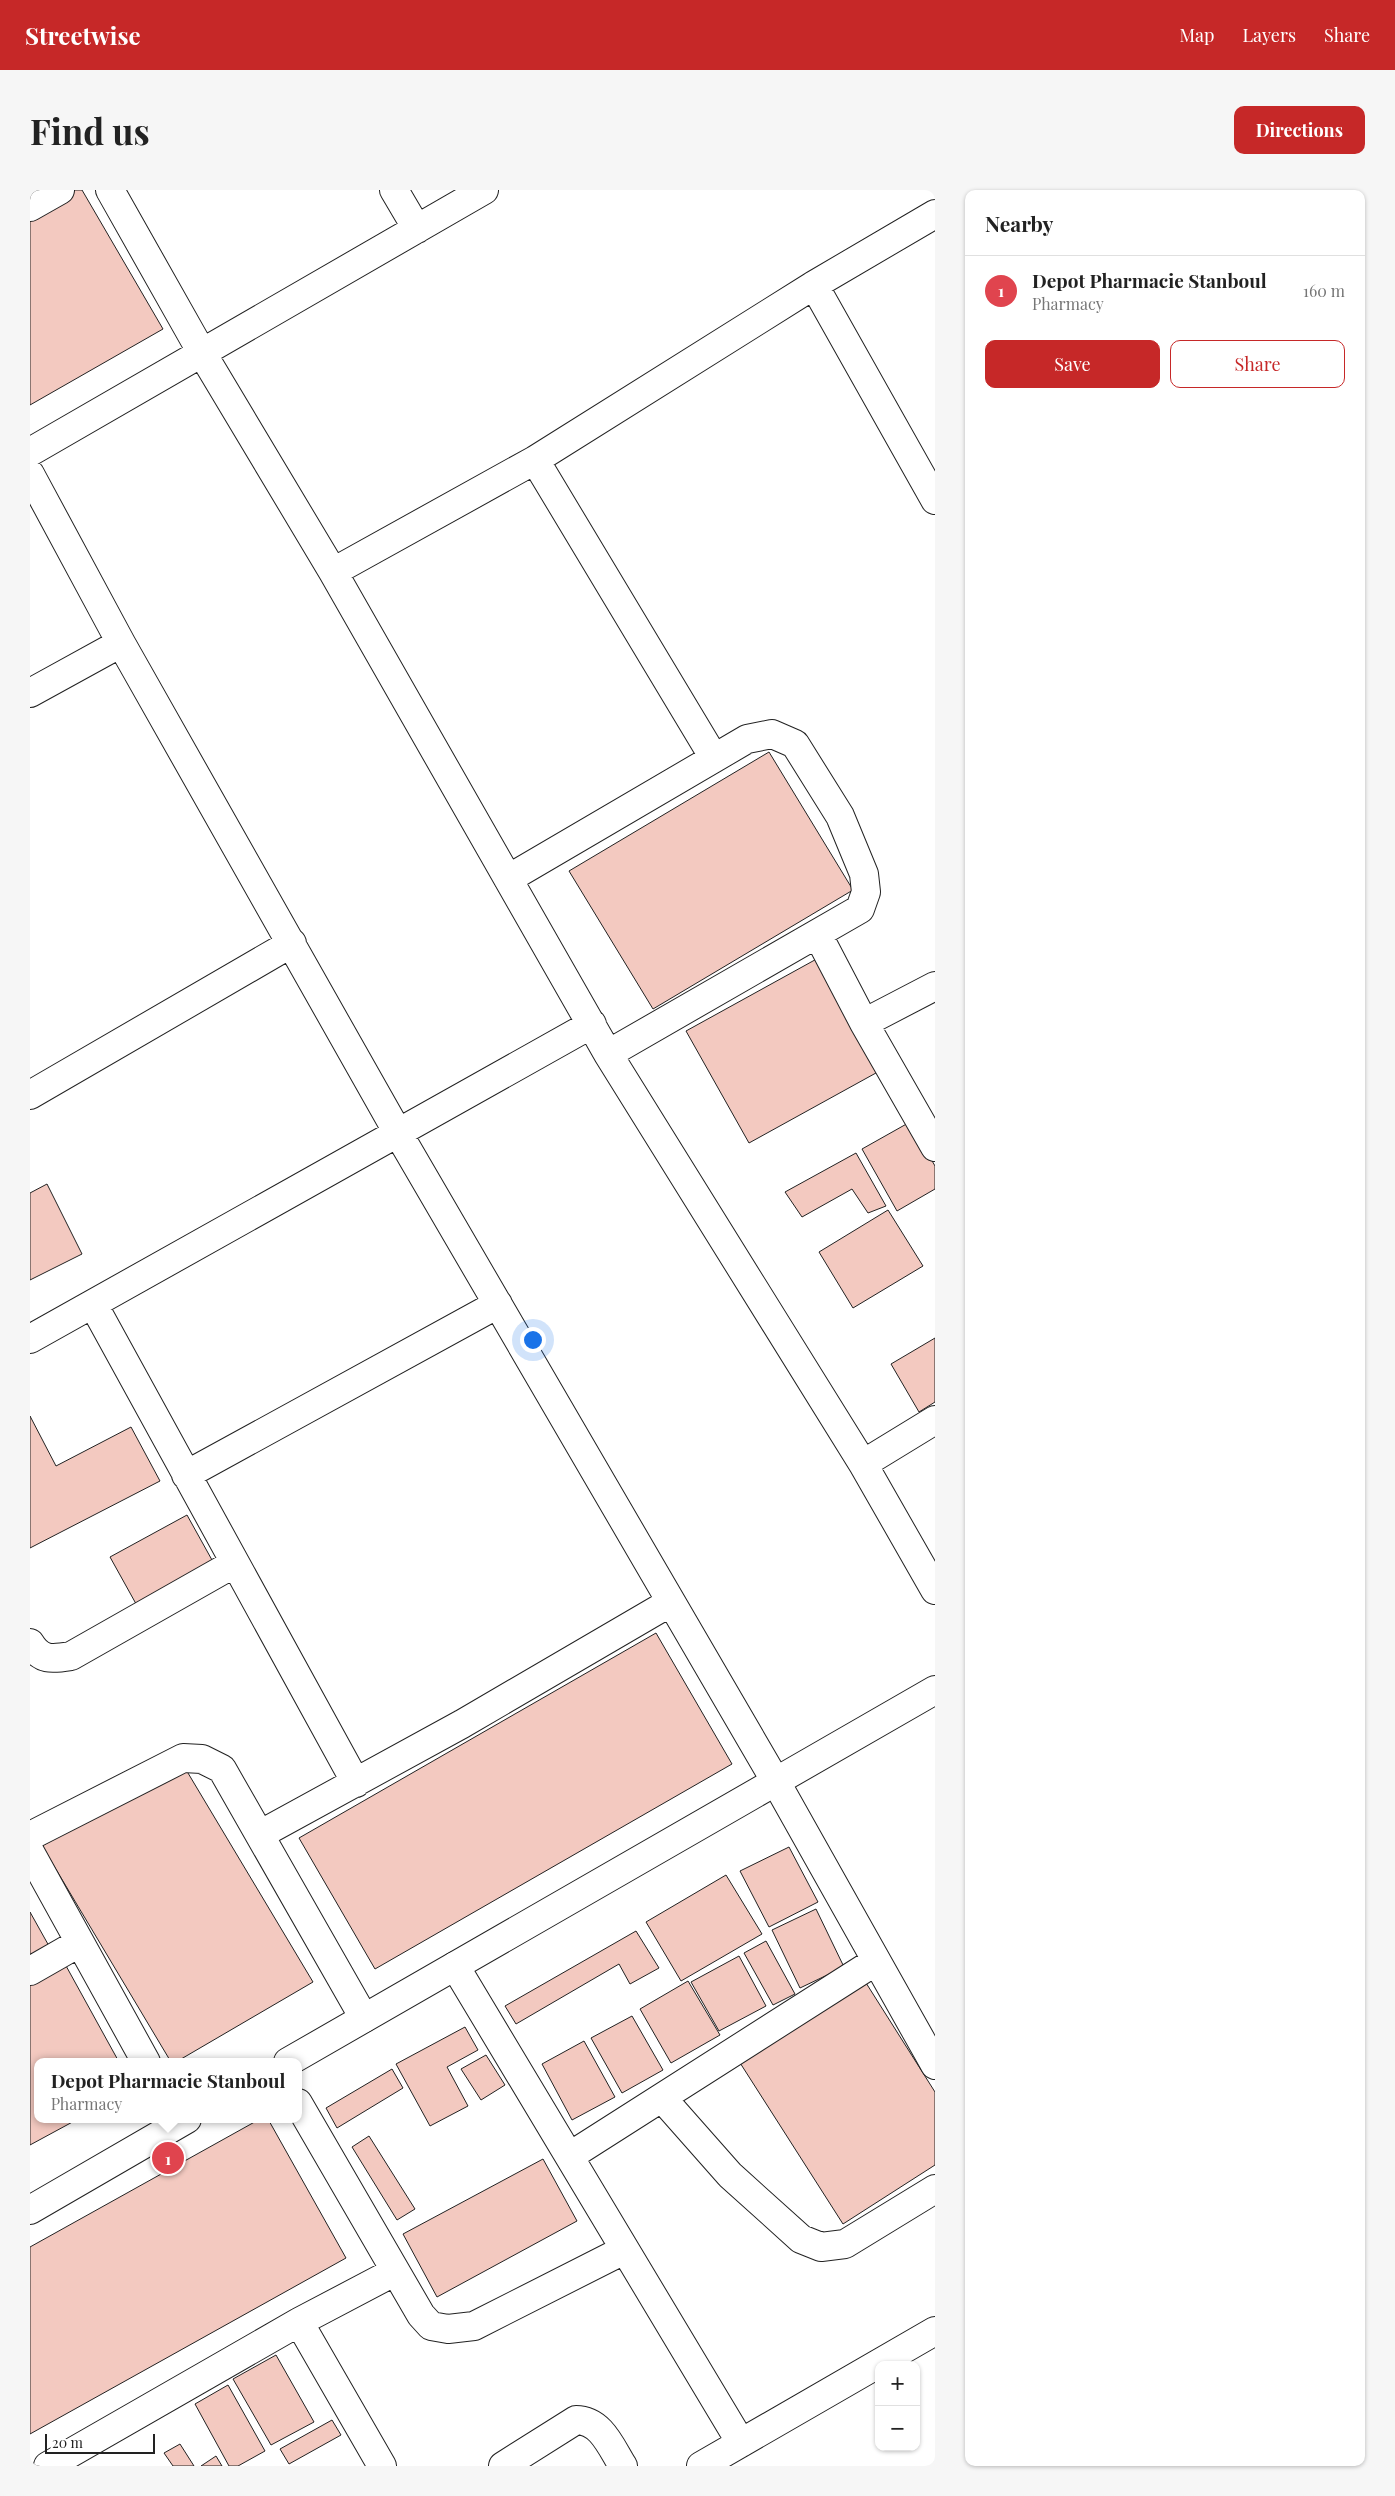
<!DOCTYPE html>
<html lang="en">
<head>
<meta charset="utf-8">
<style>
	body { margin:0; font-family:"Playfair Display",serif; background:#f6f6f6; color:#222 }
	.controls { position:absolute; right:15px; bottom:15px; display:grid; overflow:hidden; border-radius:10px; box-shadow:0 1px 4px #0004 }
	.controls button { width:45px; height:45px; display:grid; place-items:center; padding:0; border:0; border-bottom:1px solid #e0e0e0; background:#fff; color:#222; font:25px sans-serif }
	.scale { position:absolute; left:15px; bottom:12px; width:110px; box-sizing:border-box; padding-left:5px; border:2px solid #222; border-top:0; font-size:14px; line-height:18px; white-space:nowrap; color:#222; -webkit-text-stroke:4px #fff; paint-order:stroke }
	.you { position:absolute; left:502px; top:1149px; width:18px; height:18px; margin:-12px; border:4px solid #fff; border-radius:50%; background:#1a73e8; box-shadow:0 0 0 8px #1a73e833 }
	.badge { display:grid; place-items:center; width:32px; height:32px; border-radius:50%; background:#c62828; color:#fff; font-size:16px; font-weight:700 }
	.pin { position:absolute; translate:-50% -50%; border:2px solid #fff; box-shadow:0 1px 5px #0006 }
	.popup { position:absolute; left:4px; top:1868px; width:268px; height:65px; box-sizing:border-box; display:grid; place-content:center; border-radius:10px; background:#fff; filter:drop-shadow(0 1px 4px #0005); font-size:16px; white-space:nowrap; color:#767676 }
	.popup b { font-size:19px; color:#222 }
	.popup::after { content:''; position:absolute; left:50%; top:100%; margin-left:-10px; border:10px solid transparent; border-top-color:#fff }
	.list { margin:0; padding:0; list-style:none }
	h2 { display:flex; justify-content:space-between; align-items:center; height:65px; margin:0; padding:0 20px; font-size:21px }
	h2 small { font-size:16px; font-weight:400; color:#767676 }
	.list li { display:grid; grid-template-columns:32px 1fr auto; gap:15px; align-items:center; box-sizing:border-box; height:70px; padding:0 20px; border-top:1px solid #e0e0e0 }
	.list b { display:block; font-size:19px; white-space:nowrap }
	.list p { margin:0; font-size:16px; white-space:nowrap; color:#767676 }
	.list em { font-size:16px; font-style:normal; color:#767676 }
	.actions { display:flex; gap:10px; padding:15px 20px }
	.actions a { flex:1; padding:11px 0; border:1px solid #c62828; border-radius:10px; text-align:center; font-size:18px; color:#c62828 }
	.actions .main { background:#c62828; color:#fff }
	.map { position:relative; flex:none; width:905px; height:2276px; overflow:hidden; border-radius:10px }
	header { display:flex; align-items:center; gap:30px; box-sizing:border-box; height:70px; padding:0 25px; background:#c62828; color:#fff }
	header strong { font-size:24px }
	nav { display:flex; gap:28px; margin-inline-start:auto; font-size:18px }
	.intro { display:flex; align-items:center; justify-content:space-between; box-sizing:border-box; height:120px; padding:0 30px }
	h1 { margin:0; font-size:35px }
	.button { padding:12px 22px; border-radius:10px; background:#c62828; color:#fff; font-size:18px; font-weight:700 }
	main { display:flex; gap:30px; padding:0 30px }
	aside { flex:1; background:#fff; border-radius:10px; box-shadow:0 1px 4px #0004 }
	.map>svg:first-child { display:block }
	.building { fill:#f3c9c0; stroke:#222 }
	.lines { fill:none; stroke-linecap:round; stroke-linejoin:round }
	.minor-casing { stroke:#222; stroke-width:30 }
	.tertiary-casing { stroke:#222; stroke-width:30 }
	.minor { stroke:#fff; stroke-width:28 }
	.tertiary { stroke:#fff; stroke-width:28 }
</style>
</head>
<body>
<header>
<strong>Streetwise</strong>
<nav><a>Map</a><a>Layers</a><a>Share</a></nav>
</header>
<div class="intro"><h1>Find us</h1><a class="button">Directions</a></div>
<main>
<div class="map">
<svg width="905" height="2276" viewBox="0 0 905 2276">
	<rect width="100%" height="100%" fill="#fff"/>
	<path class="building" d="M 39,0 L 52,0 L 133,139 L 0,215 L 0,22 Z
		M 739,562 L 823,700 L 623,819 L 539,681 Z
		M 792,766 L 855,878 L 719,953 L 656,841 Z
		M 880,932 L 905,976 L 905,999 L 867,1021 L 832,959 Z
		M 826,963 L 856,1016 L 838,1023 L 822,999 L 772,1027 L 755,1002 Z
		M 17,994 L 52,1064 L 0,1090 L 0,1003 Z
		M 858,1020 L 893,1076 L 823,1118 L 789,1062 Z
		M 905,1148 L 905,1212 L 889,1222 L 861,1174 Z
		M 0,1226 L 26,1276 L 101,1237 L 130,1291 L 0,1358 Z
		M 157,1325 L 187,1379 L 110,1421 L 80,1367 Z
		M 626,1443 L 702,1574 L 345,1779 L 269,1648 Z
		M 152,1573 L 283,1792 L 146,1872 L 141,1872 L 12,1656 Z
		M 759,1657 L 788,1712 L 739,1737 L 710,1681 Z
		M 696,1685 L 732,1744 L 651,1791 L 616,1732 Z
		M 786,1719 L 814,1777 L 770,1798 L 742,1740 Z
		M 0,1722 L 19,1756 L 0,1766 Z
		M 606,1741 L 629,1778 L 600,1794 L 589,1774 L 486,1834 L 475,1816 Z
		M 736,1751 L 765,1804 L 743,1815 L 714,1763 Z
		M 709,1766 L 736,1816 L 689,1841 L 661,1792 Z
		M 35,1774 L 89,1872 L 8,1872 L 8,1929 L 48,1929 L 0,1955 L 0,1793 Z
		M 831,1785 L 905,1902 L 905,1975 L 813,2034 L 705,1865 Z
		M 658,1791 L 690,1845 L 641,1873 L 610,1819 Z
		M 602,1826 L 633,1880 L 592,1903 L 561,1848 Z
		M 435,1837 L 448,1860 L 417,1877 L 438,1916 L 400,1936 L 366,1874 Z
		M 554,1851 L 585,1907 L 542,1930 L 512,1874 Z
		M 456,1865 L 475,1895 L 451,1910 L 431,1879 Z
		M 362,1879 L 373,1898 L 307,1938 L 296,1918 Z
		M 230,1929 L 238,1929 L 316,2068 L 0,2244 L 0,2057 Z
		M 339,1946 L 385,2019 L 367,2030 L 322,1957 Z
		M 513,1969 L 547,2031 L 407,2107 L 373,2044 Z
		M 246,2165 L 284,2232 L 241,2255 L 203,2189 Z
		M 198,2195 L 235,2261 L 208,2276 L 199,2276 L 165,2214 Z
		M 302,2230 L 311,2245 L 259,2274 L 250,2259 Z
		M 150,2254 L 164,2276 L 143,2276 L 134,2263 Z
		M 186,2266 L 192,2276 L 171,2276 Z"/>
	<g class="lines">
		<g class="minor-casing">
			<path id="minor" d="M 80,0 L 172,163 L 303,382 L 578,864 L 833,1274 L 905,1400
				M 364,0 L 387,39
				M 0,17 L 30,0
				M 784,95 L 905,310
				M 0,262 L 454,0
				M 505,270 L 684,568
				M 0,284 L 91,453 L 368,943 L 746,1592 L 905,1875
				M 303,382 L 505,270 L 784,95 L 905,24
				M 0,503 L 91,453
				M 478,689 L 717,549 L 742,544 L 765,554 L 810,626 L 834,684 L 836,702 L 830,719 L 578,864
				M 788,745 L 834,833 L 905,957
				M 834,833 L 905,796
				M 0,905 L 262,753
				M 63,1114 L 326,1593
				M 0,1149 L 562,834
				M 833,1274 L 905,1230
				M 156,1285 L 468,1114
				M 0,1453 C 11,1471 22,1469 41,1466 L 205,1373
				M 231,1644 L 432,1534 L 641,1412
				M 0,1646 L 153,1568 L 172,1569 L 192,1579 L 334,1828
				M 0,1662 L 116,1872
				M 425,1776 L 711,2253
				M 0,1781 L 49,1753
				M 632,1908 L 700,1985 L 771,2049 L 791,2057 L 815,2054 L 905,1999
				M 268,1913 L 391,2125 L 401,2136 L 418,2139 L 444,2136 L 594,2060
				M 540,1966 L 846,1771
				M 269,2132 L 352,2276
				M 18,2276 L 269,2132 L 364,2082
				M 473,2276 L 546,2230 C 571,2230 581,2257 593,2276
				M 671,2276 L 905,2141"/>
		</g>
		<g class="tertiary-casing">
			<path id="tertiary" d="M 258,1872 L 905,1500
				M 0,2020 L 157,1929"/>
		</g>
		<use href="#minor" class="minor"/>
		<use href="#tertiary" class="tertiary"/>
	</g>
</svg>
<div class="controls">
<button>+</button>
<button>−</button>
</div>
<div class="scale">20 m</div>
<div class="you"></div>
<div class="pin badge" style="left:138px;top:1968px;background:#e0444e">1</div>
<div class="popup"><b>Depot Pharmacie Stanboul</b>Pharmacy</div>
</div>
<aside>
<h2>Nearby<small></small></h2>
<ul class="list">
<li><span class="badge" style="background:#e0444e">1</span><div><b>Depot Pharmacie Stanboul</b><p>Pharmacy</p></div><em>160 m</em></li>
</ul>
<div class="actions"><a class="main">Save</a><a>Share</a></div>
</aside>
</main>
</body>
</html>
